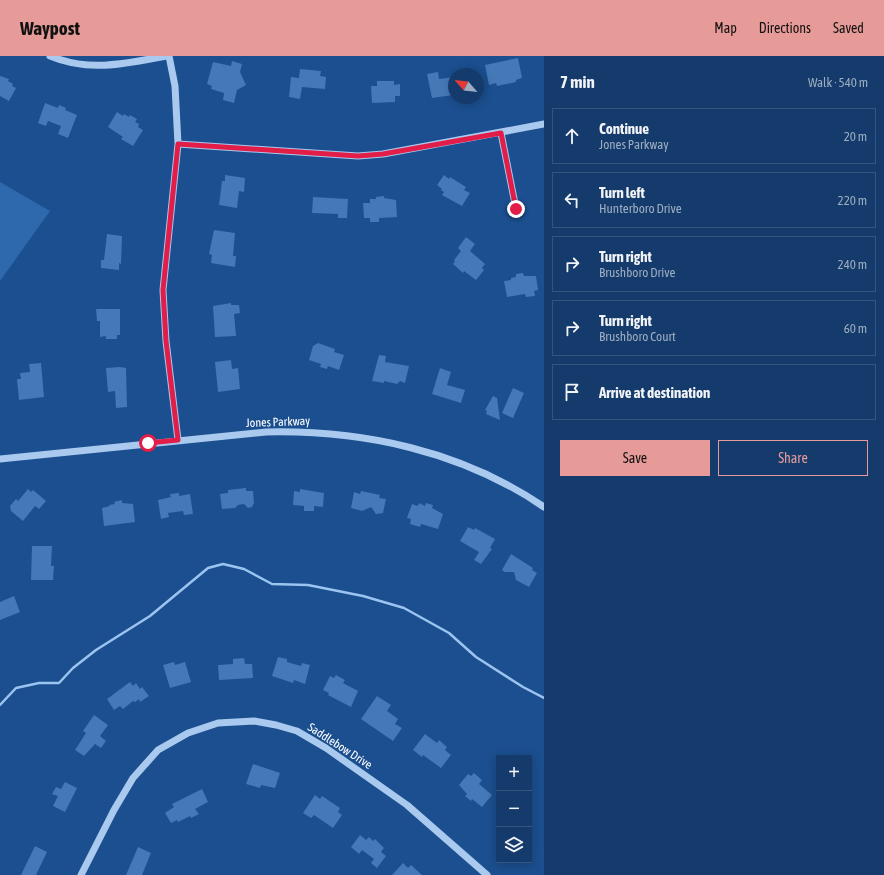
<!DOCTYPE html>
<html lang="en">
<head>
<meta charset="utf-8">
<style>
	body { margin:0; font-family:"Asap Condensed",sans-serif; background:#214673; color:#f1f3f6 }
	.controls { position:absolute; right:12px; bottom:12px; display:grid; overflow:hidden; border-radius:0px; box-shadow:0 2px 10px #0003 }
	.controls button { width:36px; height:36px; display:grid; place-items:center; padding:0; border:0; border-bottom:1px solid #33557e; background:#143b6b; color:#f1f3f6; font:20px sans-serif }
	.compass { position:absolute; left:448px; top:12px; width:36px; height:36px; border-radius:50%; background:#143b6b; box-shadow:0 2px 10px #0003; rotate:298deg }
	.stop { position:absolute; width:12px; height:12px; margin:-9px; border:3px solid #e11d48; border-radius:50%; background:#fff }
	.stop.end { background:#e11d48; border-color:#fff; box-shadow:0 1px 4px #0008 }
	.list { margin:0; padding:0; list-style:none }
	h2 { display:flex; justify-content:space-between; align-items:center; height:52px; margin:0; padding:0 16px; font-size:17px }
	h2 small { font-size:13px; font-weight:400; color:#9dadc1 }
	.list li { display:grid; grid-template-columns:26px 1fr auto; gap:12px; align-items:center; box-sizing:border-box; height:56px; margin:0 8px 8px; padding:0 8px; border:1px solid #33557e; border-radius:0px }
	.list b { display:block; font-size:15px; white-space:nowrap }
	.list p { margin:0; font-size:13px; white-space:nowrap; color:#9dadc1 }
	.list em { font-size:13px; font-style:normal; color:#9dadc1 }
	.actions { display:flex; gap:8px; padding:12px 16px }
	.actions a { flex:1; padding:9px 0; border:1px solid #e69b98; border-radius:0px; text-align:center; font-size:14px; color:#e69b98 }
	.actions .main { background:#e69b98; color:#111 }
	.icon { flex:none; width:22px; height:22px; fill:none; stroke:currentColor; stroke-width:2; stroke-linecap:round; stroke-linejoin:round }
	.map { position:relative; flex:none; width:544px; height:819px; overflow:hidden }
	header { display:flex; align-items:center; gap:24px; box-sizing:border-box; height:56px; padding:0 20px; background:#e69b98; color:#111 }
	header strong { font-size:19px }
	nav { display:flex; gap:22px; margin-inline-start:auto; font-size:14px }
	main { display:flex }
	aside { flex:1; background:#143b6b }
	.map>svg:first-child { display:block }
	.green { fill:#2e69ad }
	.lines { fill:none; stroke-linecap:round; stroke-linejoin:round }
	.stream { stroke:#9cc4f0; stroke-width:2.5 }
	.building { fill:#4478b7 }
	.minor { stroke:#a9c9ee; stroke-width:7 }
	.route { stroke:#e11d48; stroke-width:5 }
	.labels { text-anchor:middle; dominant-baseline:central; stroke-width:3; stroke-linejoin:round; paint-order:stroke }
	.street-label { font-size:12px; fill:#fff; stroke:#1b4f8f }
</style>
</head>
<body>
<header>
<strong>Waypost</strong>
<nav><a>Map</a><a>Directions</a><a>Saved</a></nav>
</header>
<main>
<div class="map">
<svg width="544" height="819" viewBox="0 0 544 819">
	<rect width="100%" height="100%" fill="#1b4f8f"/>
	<path class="green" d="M 0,126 L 50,155 L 0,225 Z"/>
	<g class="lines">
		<path class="stream" d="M 0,649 L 16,632 L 39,627 L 59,627 L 73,612 L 96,594 L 150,560 L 208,512 L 223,508 L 244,513 L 272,528 L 308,529 L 363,540 L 404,552 L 449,577 L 476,601 L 523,631 L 544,642"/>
	</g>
	<path class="building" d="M 518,2 L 522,22 L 516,24 L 516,26 L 497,30 L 496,27 L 489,29 L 485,9 Z
		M 232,5 L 242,8 L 240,16 L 246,29 L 237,34 L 234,47 L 223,44 L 224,37 L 211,33 L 212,30 L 207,28 L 213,6 L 231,10 Z
		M 300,13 L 321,15 L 320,20 L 326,21 L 325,33 L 302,31 L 300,43 L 289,41 L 291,21 L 299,22 Z
		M 438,16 L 439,23 L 454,21 L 453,39 L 432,42 L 427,18 Z
		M 0,20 L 9,23 L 8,25 L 13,28 L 12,30 L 16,32 L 9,45 L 0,40 Z
		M 377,25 L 394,25 L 394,29 L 400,28 L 400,40 L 395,40 L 395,46 L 372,47 L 371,30 L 377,30 Z
		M 45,47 L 58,52 L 59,49 L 66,52 L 65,54 L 77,59 L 68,82 L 58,78 L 61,70 L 48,65 L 46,70 L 38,67 Z
		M 117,56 L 123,60 L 124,58 L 129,61 L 130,59 L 137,63 L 135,66 L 139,68 L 138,71 L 143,74 L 133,90 L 121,83 L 123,81 L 108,71 Z
		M 225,119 L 245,122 L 244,136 L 239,135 L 237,152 L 219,149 L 222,125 L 225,125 Z
		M 444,119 L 449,123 L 450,121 L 466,131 L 464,134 L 470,137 L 462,150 L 442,139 L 444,136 L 441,134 L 442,133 L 437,129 Z
		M 384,140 L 384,142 L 396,144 L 397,161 L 379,162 L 379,166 L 370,166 L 370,162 L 364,162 L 363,147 L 370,147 L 370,143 L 376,143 L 376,141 Z
		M 313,141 L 348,143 L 347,162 L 338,162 L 338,158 L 312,157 Z
		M 214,174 L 235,177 L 233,200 L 236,200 L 235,211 L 211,207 L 212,199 L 209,198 Z
		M 107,178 L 122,180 L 121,208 L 119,207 L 119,214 L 101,212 L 101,204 L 104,204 Z
		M 466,181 L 475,188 L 470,195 L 485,208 L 482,212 L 484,214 L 476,224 L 464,215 L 463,217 L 453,208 L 455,205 L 454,204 L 461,195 L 458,192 Z
		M 523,217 L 524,220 L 536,220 L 538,234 L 534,235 L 535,240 L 526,241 L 525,238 L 507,241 L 504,225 L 511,224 L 511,222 L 516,221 L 516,218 Z
		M 231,247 L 231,249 L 239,249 L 240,257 L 234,258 L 236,280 L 215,281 L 213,250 Z
		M 96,253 L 120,253 L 120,279 L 117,279 L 117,283 L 106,283 L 106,280 L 100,281 L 100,265 L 97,265 Z
		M 318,287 L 335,293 L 334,296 L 344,299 L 339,314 L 328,310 L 327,313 L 320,311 L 321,308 L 309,304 L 313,290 Z
		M 379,299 L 386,300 L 385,306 L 409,310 L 405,327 L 400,325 L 397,328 L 384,325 L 384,327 L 372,325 Z
		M 231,304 L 232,313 L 238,312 L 240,333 L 218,336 L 215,306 Z
		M 41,307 L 44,341 L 19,344 L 17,323 L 21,323 L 20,317 L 30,316 L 29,308 Z
		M 120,311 L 126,312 L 127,351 L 116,352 L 115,335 L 108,336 L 106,312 Z
		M 440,312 L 451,316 L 447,329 L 465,334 L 461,347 L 432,338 Z
		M 513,332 L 524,337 L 513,362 L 502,357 Z
		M 493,340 L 497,342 L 500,364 L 486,358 L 487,355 L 485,354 Z
		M 246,432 L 246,435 L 253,435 L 254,447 L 252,451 L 248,452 L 244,448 L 238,449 L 235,452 L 222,453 L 220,438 L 228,437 L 228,434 Z
		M 28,433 L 31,436 L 33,434 L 46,445 L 39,453 L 35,450 L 23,465 L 11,455 L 10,450 L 16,443 L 18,445 Z
		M 300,433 L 324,437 L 323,451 L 314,450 L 314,455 L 304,455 L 304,450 L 293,449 L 294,435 L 300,436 Z
		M 361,435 L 380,439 L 379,442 L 386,443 L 383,457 L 376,458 L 371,451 L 362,455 L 351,452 L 354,436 L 360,438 Z
		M 179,437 L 179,440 L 190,438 L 193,458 L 184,459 L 183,455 L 168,457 L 169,461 L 161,463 L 158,444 L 171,441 L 170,438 Z
		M 122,444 L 122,447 L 133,448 L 135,466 L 104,470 L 102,452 L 110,450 L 109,449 L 115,448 L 114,446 Z
		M 419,447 L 425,450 L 426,447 L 433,449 L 432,452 L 443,458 L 438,473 L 421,468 L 420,471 L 410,468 L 411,463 L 407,462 L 412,448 L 418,450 Z
		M 468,471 L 474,474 L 475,472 L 495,483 L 490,492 L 492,493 L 481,508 L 474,504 L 479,496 L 460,485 Z
		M 32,490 L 52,490 L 51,510 L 54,510 L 53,524 L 31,524 Z
		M 511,498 L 533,512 L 532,514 L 537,517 L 529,531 L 516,524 L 514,516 L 505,516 L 502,514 Z
		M 14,540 L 20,556 L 0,564 L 0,546 Z
		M 278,601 L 287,603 L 287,606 L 301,610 L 302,607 L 310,609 L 305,628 L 294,624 L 293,627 L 272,620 Z
		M 244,602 L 245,608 L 252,608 L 253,622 L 219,624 L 218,609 L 233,608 L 233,603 Z
		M 174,606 L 175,609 L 185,606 L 191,626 L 170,632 L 163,609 Z
		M 336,619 L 345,624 L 343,627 L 358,635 L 351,651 L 328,639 L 329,637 L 323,634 L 330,620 L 334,622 Z
		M 130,626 L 133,630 L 136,627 L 140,633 L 142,631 L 149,640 L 140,646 L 139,643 L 135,646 L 133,645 L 123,653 L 120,650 L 114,654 L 107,643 Z
		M 377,640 L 391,649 L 387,655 L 398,663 L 395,668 L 402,672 L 393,685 L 361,663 Z
		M 94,659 L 108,669 L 100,680 L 106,685 L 101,692 L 95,688 L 84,700 L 75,694 L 86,677 L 83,675 Z
		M 425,678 L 437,687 L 439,684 L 447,691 L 445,694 L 451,699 L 441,712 L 423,699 L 422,701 L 413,694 Z
		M 253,708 L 280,717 L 275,732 L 261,729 L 260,732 L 246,728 Z
		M 474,717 L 482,724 L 479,728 L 492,739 L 482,751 L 472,743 L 471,745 L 465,740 L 467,738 L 459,729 L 468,718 L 471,720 Z
		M 65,726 L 77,732 L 65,756 L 53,750 L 58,740 L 52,738 L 56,731 L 61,733 Z
		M 202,733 L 208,746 L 195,753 L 199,758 L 191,762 L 190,760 L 178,766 L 177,764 L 171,767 L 165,757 L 174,751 L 172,748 Z
		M 315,739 L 320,743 L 322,740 L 340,752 L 338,756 L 342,759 L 333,772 L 314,759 L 311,762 L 303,757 Z
		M 360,779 L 366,784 L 369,781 L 373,785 L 375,783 L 384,792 L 381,796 L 386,800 L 377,812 L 371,807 L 374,803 L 362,794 L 359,798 L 351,791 Z
		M 35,790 L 47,796 L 36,819 L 21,819 Z
		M 138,791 L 151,797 L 142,819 L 126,819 Z
		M 403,807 L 408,812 L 411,809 L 422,819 L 392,819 Z"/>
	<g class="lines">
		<path class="minor" d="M 50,0 C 91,17 125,7 167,0
			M 169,0 L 175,30 L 178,88 L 163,234 L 166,285 L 178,384
			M 501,77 L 517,158
			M 178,88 L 358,100 L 383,98 L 544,68
			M 0,403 L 266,376 C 364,374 462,395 544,451
			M 81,819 L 114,754 L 133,722 L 158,694 L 188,677 L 218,667 L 254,665 L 276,669 L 297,675 L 326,692 L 407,749 L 487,819"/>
	</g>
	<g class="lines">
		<path class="route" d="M 148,387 L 178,384 L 166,285 L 163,234 L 178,88 L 358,100 L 383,98 L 501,77 L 516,153"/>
	</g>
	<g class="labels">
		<g class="street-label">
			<text transform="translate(278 366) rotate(-2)">Jones Parkway</text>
			<text transform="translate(340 690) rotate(33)">Saddlebow Drive</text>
		</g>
	</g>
</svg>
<div class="controls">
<button>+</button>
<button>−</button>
<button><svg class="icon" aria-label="layers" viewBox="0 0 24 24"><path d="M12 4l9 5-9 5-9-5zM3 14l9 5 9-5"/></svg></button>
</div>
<svg class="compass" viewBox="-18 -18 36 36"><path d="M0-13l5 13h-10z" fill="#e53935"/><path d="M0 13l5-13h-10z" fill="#9dadc1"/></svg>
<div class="stop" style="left:148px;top:387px"></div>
<div class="stop end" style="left:516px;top:153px"></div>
</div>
<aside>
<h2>7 min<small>Walk · 540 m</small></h2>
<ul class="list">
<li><svg class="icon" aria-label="ahead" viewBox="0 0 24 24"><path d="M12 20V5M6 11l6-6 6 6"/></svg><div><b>Continue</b><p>Jones Parkway</p></div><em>20 m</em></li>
<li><svg class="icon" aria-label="left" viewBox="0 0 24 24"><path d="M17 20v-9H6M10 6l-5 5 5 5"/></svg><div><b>Turn left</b><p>Hunterboro Drive</p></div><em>220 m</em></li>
<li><svg class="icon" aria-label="right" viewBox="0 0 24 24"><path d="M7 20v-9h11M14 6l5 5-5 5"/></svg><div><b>Turn right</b><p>Brushboro Drive</p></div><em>240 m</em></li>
<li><svg class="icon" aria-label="right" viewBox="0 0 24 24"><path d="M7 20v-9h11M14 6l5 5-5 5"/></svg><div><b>Turn right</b><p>Brushboro Court</p></div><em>60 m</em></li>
<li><svg class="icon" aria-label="arrive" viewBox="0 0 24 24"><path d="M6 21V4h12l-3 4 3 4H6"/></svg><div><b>Arrive at destination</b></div></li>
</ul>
<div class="actions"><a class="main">Save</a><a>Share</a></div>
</aside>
</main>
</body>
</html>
